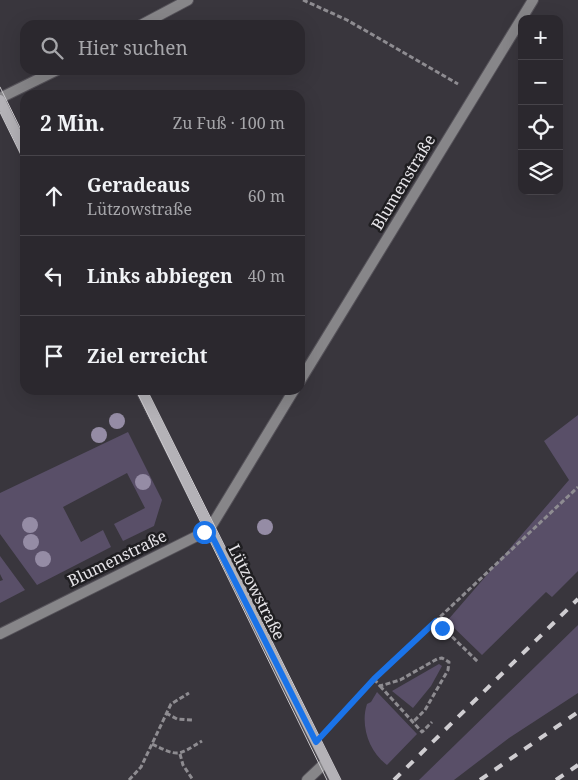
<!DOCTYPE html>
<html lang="de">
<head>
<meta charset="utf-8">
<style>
	body { margin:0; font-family:"Noto Serif",serif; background:#333036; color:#f1f3f6 }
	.controls { position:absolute; right:15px; top:15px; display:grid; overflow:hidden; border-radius:10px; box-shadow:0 5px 20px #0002 }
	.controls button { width:45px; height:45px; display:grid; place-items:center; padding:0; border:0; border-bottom:1px solid #47444a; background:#2b282e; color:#f1f3f6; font:25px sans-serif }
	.stop { position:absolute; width:15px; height:15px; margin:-11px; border:4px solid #1a73e8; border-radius:50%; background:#fff }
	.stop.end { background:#1a73e8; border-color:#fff; box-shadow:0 1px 5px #0008 }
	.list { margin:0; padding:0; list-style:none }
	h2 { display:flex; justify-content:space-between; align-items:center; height:65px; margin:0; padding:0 20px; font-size:21px }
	h2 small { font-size:16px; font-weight:400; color:#a6a6aa }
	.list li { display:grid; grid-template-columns:32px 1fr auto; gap:15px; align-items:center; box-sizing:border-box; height:80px; padding:0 20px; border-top:1px solid #47444a }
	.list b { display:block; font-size:19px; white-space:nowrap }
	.list p { margin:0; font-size:16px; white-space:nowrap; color:#a6a6aa }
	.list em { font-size:16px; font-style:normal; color:#a6a6aa }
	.icon { flex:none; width:28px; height:28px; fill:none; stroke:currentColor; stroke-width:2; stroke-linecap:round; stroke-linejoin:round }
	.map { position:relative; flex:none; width:578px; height:780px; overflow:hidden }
	.search { position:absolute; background:#2b282e; box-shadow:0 5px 20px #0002; left:20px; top:20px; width:285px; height:55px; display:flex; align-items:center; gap:12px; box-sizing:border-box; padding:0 18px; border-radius:15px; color:#a6a6aa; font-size:19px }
	.panel { position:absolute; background:#2b282e; box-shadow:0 5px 20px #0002; left:20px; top:90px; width:285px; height:305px; border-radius:15px }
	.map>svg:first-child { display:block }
	.green { fill:#594f68 }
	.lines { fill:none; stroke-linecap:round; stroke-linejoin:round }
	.lane-casing { stroke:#555259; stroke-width:12 }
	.street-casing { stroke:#555259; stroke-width:12 }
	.secondary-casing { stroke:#555259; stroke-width:12 }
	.path { stroke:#8e8c91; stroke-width:3; stroke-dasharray:5 2.5; stroke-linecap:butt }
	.lane { stroke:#878689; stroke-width:10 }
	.street { stroke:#878689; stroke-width:10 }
	.secondary { stroke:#b4b2b7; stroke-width:10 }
	.tram { stroke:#cfcdd1; stroke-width:1 }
	.rail { stroke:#cfcdd1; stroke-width:4; stroke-dasharray:9 9; stroke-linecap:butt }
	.tree { fill:#958ca5 }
	.route { stroke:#1a73e8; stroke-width:6 }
	.labels { text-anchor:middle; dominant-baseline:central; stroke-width:5; stroke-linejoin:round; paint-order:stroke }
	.street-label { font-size:16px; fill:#e7e5e9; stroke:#1f1e21 }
</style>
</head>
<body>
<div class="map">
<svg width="578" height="780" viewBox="0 0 578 780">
	<rect width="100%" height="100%" fill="#39363d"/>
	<path class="green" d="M 578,415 L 578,571 L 552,597 L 546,592 L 482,655 L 447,621 L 569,480 L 544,441 Z
		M 128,432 L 162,500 L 154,526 L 123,541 L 114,524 L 145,508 L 127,473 L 63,507 L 81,542 L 103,530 L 111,547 L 37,585 L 0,534 L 0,493 Z
		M 0,556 L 25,590 L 0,603 L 0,581 L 3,580 L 0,574 Z
		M 578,625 L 578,693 L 509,738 L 454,780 L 419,780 Z
		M 439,664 L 442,666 L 431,686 L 413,708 L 392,691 Z
		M 377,692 L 417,734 L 387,765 C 369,752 360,725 367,704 L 371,702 Z"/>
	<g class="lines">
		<g class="lane-casing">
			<path id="lane" d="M 141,25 L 188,0
				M 0,98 L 57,70"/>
		</g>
		<g class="street-casing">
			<path id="street" d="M 300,381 L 533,0
				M 0,634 L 209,530 L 294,390
				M 307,780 L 326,762"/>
		</g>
		<g class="secondary-casing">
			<path id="secondary" d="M 0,100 L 25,151
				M 141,390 L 335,780"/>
		</g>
		<path class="path" d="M 303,0 L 347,20 L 458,84
			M 436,621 L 478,662
			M 374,679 L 380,686 L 400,680 L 437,659 L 442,658 L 449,662 L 448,670 L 425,710 L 413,722
			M 380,686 L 422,732 L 432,722
			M 166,713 L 177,719 L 192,720
			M 329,728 L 374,679 L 578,487
			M 152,744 C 179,757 177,756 202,741
			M 180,754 L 183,765 L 193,780
			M 129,780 L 141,767 L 171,704 L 189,693"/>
		<use href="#lane" class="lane"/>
		<use href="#street" class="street"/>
		<use href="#secondary" class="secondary"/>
		<path class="tram" d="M 0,87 L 25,138
			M 0,112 L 25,163
			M 136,390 L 327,780
			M 147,390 L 341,780"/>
		<path class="rail" d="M 394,780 L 578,599
			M 480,780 L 578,712
			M 556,780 L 578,765"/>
	</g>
	<g class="tree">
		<circle cx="117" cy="421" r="8"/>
		<circle cx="99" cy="435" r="8"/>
		<circle cx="143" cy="482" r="8"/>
		<circle cx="30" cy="525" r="8"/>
		<circle cx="265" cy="527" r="8"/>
		<circle cx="31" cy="542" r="8"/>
		<circle cx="43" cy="559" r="8"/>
	</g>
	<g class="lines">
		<path class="route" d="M 204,532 L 209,530 L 316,742 L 374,679 L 436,621 L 442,628"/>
	</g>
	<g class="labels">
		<g class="street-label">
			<text transform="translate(403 182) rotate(-59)">Blumenstraße</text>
			<text transform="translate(117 558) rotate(-26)">Blumenstraße</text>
			<text transform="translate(257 592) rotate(63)">Lützowstraße</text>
		</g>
	</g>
</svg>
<div class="controls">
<button>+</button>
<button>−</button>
<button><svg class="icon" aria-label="locate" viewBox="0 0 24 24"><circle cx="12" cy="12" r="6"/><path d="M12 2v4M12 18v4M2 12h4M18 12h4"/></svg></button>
<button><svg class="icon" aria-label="layers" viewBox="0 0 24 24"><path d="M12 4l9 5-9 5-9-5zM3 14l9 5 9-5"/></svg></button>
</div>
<div class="stop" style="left:204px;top:532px"></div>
<div class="stop end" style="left:442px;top:628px"></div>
<div class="search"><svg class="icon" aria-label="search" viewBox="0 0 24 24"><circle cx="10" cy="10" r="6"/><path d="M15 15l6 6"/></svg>Hier suchen</div>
<section class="panel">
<h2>2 Min.<small>Zu Fuß · 100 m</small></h2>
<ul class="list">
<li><svg class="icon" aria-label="ahead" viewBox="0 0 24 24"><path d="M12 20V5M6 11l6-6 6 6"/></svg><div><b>Geradeaus</b><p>Lützowstraße</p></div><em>60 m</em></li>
<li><svg class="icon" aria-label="left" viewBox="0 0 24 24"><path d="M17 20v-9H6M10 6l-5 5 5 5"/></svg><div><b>Links abbiegen</b></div><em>40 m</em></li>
<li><svg class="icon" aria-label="arrive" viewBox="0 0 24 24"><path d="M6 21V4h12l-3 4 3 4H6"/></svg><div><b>Ziel erreicht</b></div></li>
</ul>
</section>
</div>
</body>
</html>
